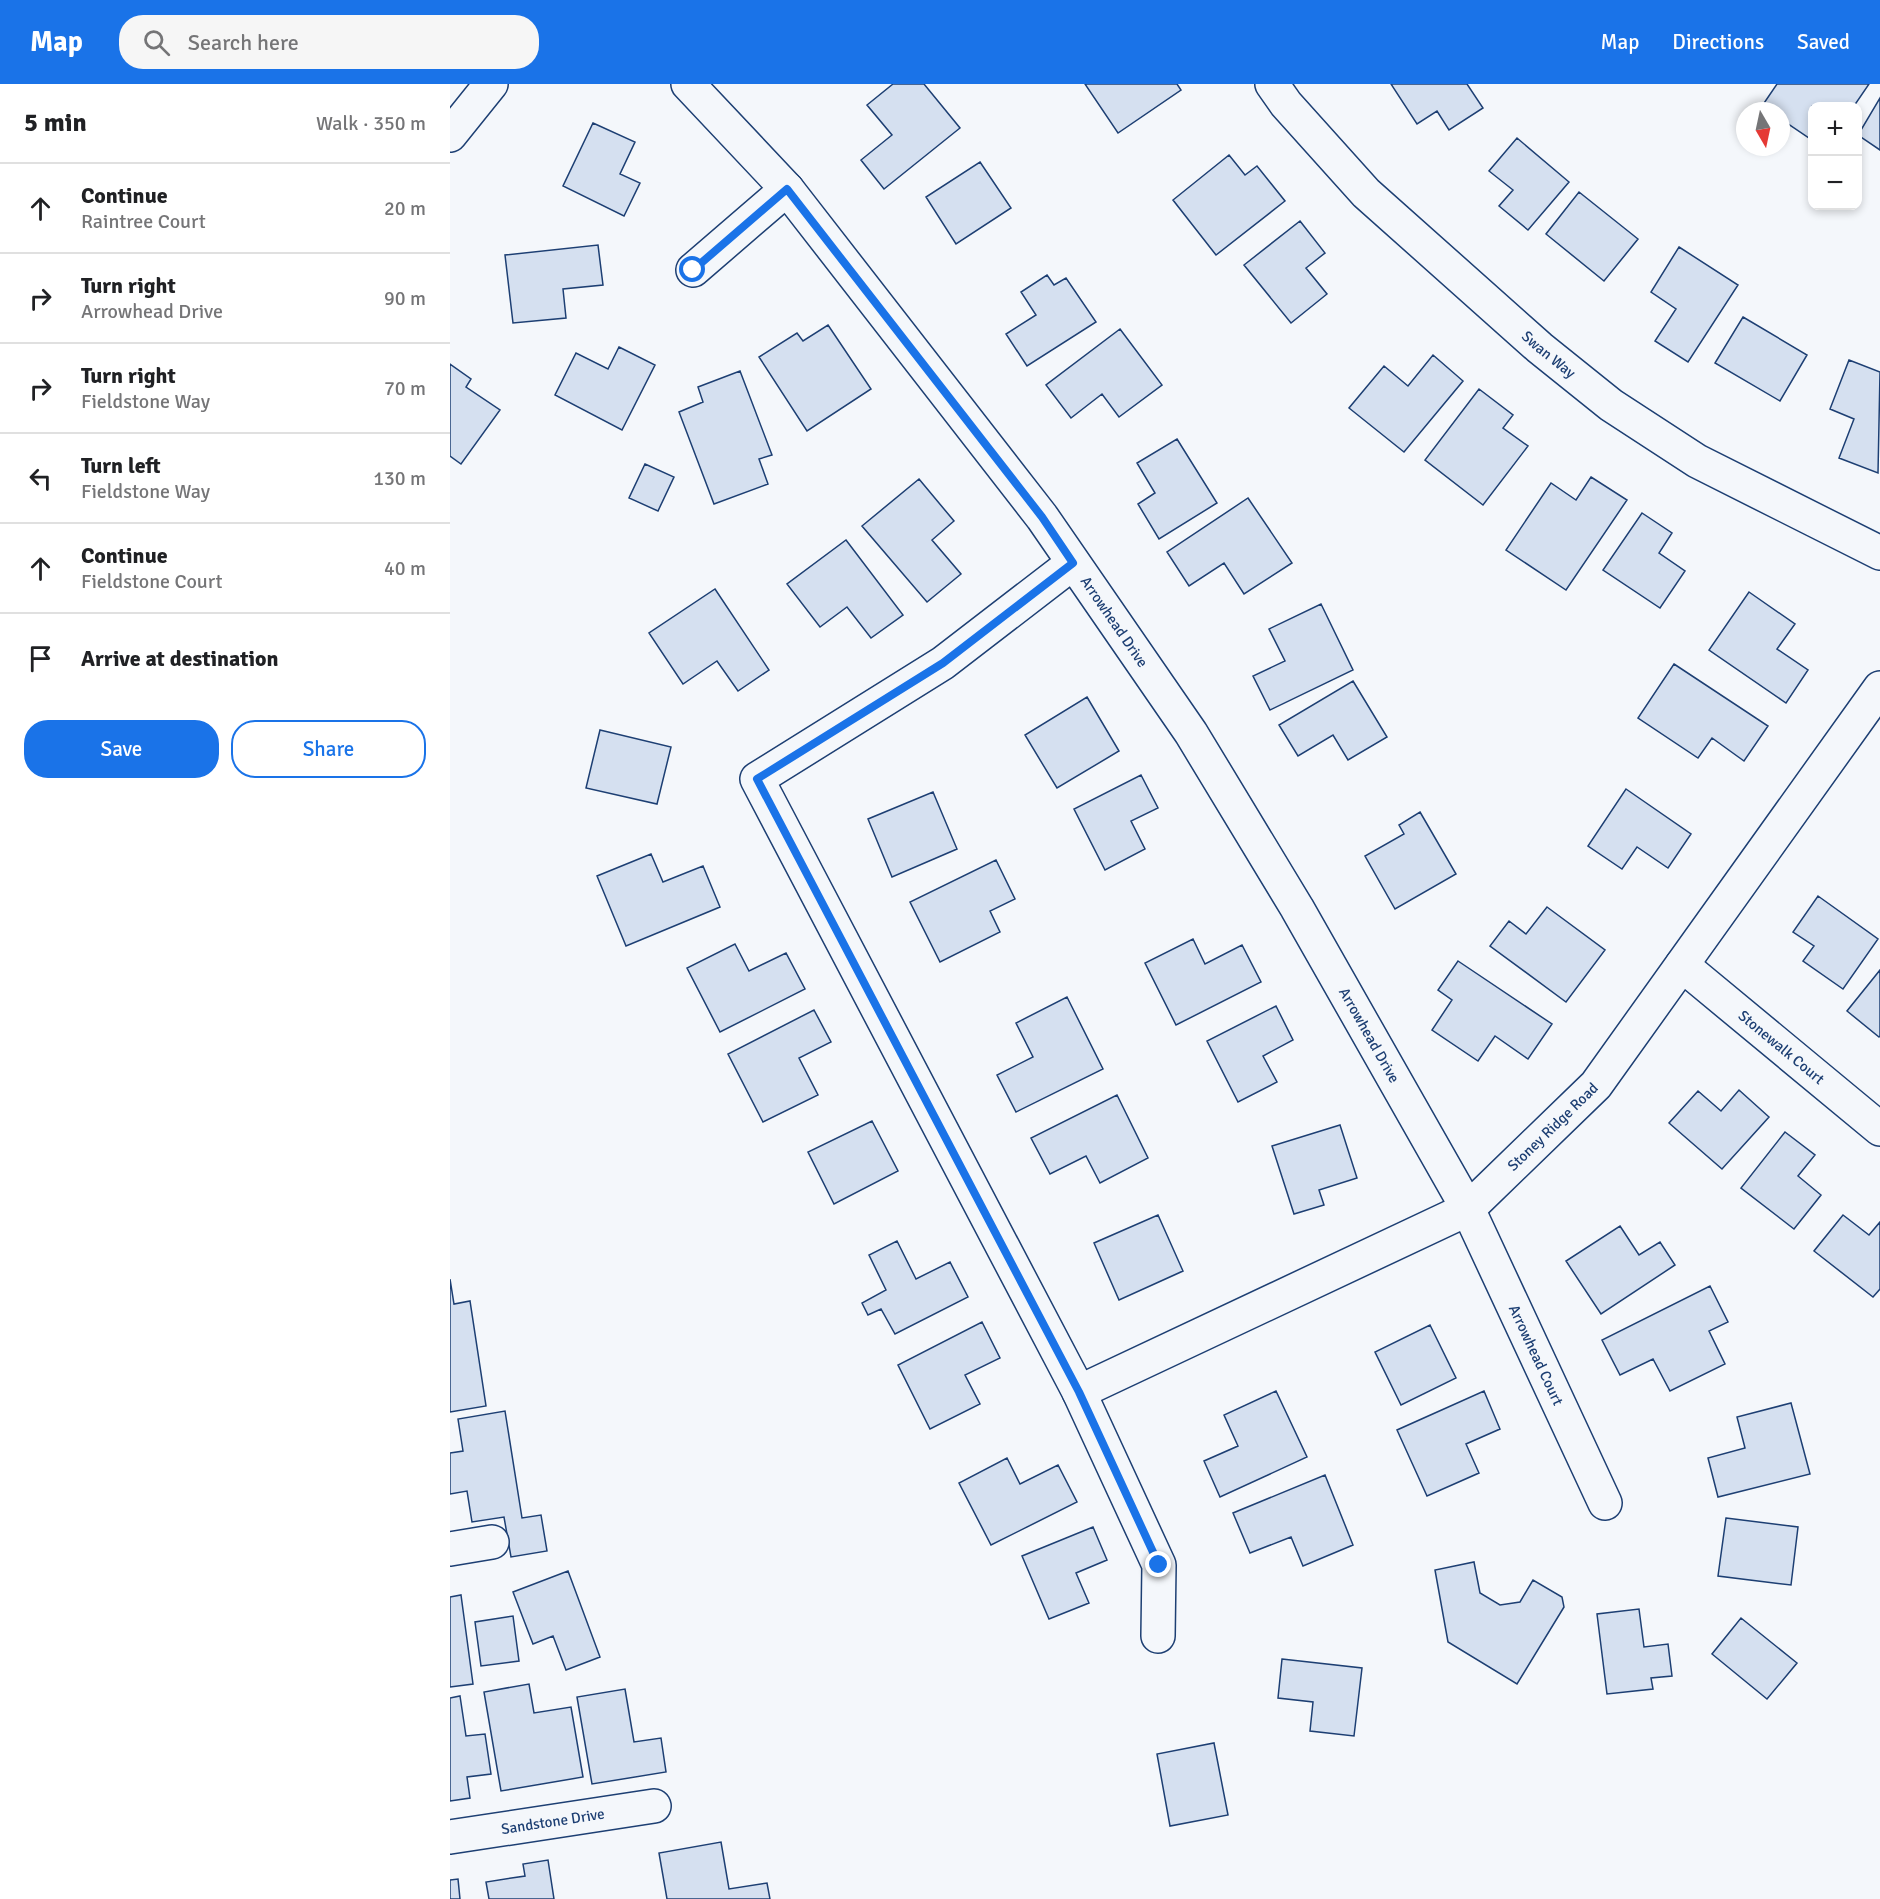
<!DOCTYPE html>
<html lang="en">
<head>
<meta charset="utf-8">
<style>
	body { margin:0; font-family:Signika,sans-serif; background:#f6f6f6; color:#202124 }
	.controls { position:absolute; right:18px; top:18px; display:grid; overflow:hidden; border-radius:12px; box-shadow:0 3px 9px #0003 }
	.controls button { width:54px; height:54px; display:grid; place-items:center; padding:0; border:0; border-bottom:2px solid #e0e0e0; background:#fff; color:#202124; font:30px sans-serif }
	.compass { position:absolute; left:1286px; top:18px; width:54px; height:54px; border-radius:50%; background:#fff; box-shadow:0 3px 9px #0003; rotate:171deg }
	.stop { position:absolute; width:18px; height:18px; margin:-14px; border:4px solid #1a73e8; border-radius:50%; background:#fff }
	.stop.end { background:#1a73e8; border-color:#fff; box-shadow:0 2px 6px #0008 }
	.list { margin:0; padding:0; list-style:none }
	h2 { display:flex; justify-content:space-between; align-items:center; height:78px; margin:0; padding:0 24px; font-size:26px }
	h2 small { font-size:20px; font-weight:400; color:#757577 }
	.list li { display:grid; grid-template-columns:39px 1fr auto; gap:18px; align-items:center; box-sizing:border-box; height:90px; padding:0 24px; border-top:2px solid #e0e0e0 }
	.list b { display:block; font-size:22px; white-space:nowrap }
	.list p { margin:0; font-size:20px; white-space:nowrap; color:#757577 }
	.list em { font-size:20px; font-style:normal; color:#757577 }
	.actions { display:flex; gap:12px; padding:18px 24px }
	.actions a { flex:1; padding:14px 0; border:2px solid #1a73e8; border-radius:24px; text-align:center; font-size:21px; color:#1a73e8 }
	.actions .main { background:#1a73e8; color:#fff }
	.icon { flex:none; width:33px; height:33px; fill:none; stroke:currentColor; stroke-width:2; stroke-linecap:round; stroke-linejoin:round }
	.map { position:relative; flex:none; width:1430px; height:1815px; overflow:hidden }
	header { display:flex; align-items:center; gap:36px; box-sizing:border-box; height:84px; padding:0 30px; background:#1a73e8; color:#fff }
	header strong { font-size:28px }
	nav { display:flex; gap:33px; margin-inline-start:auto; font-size:21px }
	.search { width:420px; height:54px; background:#f6f6f6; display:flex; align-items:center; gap:15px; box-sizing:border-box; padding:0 21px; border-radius:24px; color:#757577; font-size:22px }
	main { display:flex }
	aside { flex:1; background:#fff }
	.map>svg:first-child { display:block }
	.building { fill:#d5e0f0; stroke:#1d3f73; stroke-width:1.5 }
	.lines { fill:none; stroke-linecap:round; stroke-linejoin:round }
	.minor-casing { stroke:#1d3f73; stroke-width:36 }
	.minor { stroke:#f4f7fb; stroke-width:33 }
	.route { stroke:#1a73e8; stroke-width:8 }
	.labels { text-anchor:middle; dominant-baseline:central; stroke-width:4.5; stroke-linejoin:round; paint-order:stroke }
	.street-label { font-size:15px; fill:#1d3f73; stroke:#f4f7fb }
</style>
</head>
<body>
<header>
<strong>Map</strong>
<div class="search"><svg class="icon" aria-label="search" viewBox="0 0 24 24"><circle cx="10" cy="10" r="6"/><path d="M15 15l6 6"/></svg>Search here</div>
<nav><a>Map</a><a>Directions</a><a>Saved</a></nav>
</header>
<main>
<aside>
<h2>5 min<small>Walk · 350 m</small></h2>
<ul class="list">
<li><svg class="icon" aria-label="ahead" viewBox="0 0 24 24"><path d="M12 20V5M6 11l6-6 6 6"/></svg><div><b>Continue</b><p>Raintree Court</p></div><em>20 m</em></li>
<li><svg class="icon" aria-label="right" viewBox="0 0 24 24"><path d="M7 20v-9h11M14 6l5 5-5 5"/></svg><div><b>Turn right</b><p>Arrowhead Drive</p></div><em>90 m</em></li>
<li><svg class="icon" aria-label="right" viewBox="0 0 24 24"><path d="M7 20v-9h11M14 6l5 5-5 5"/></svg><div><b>Turn right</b><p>Fieldstone Way</p></div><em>70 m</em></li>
<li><svg class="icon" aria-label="left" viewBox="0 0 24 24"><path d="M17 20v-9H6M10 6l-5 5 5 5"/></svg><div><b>Turn left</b><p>Fieldstone Way</p></div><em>130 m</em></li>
<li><svg class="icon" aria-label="ahead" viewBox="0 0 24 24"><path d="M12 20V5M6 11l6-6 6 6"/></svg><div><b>Continue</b><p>Fieldstone Court</p></div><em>40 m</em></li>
<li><svg class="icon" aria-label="arrive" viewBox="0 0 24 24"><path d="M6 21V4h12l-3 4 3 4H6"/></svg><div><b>Arrive at destination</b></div></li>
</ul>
<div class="actions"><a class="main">Save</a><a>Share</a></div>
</aside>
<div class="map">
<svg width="1430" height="1815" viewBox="0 0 1430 1815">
	<rect width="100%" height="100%" fill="#f4f7fb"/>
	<path class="building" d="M 443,0 L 474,0 L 510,44 L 434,105 L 411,76 L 442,51 L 417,21 Z
		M 635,0 L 727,0 L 731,6 L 668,49 Z
		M 941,0 L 1017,0 L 1033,24 L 999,46 L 987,27 L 967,40 Z
		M 1327,0 L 1419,0 L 1404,22 L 1362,22 L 1362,56 L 1331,35 L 1331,27 L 1319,27 L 1312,22 Z
		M 1430,14 L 1430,66 L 1408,51 Z
		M 143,39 L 185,58 L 170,90 L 190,99 L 174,132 L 113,102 Z
		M 1067,54 L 1119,98 L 1078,146 L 1049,122 L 1063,106 L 1039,87 Z
		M 779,71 L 795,91 L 807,82 L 835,117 L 766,171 L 723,116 Z
		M 530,78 L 561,124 L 506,160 L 476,113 Z
		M 1129,108 L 1188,155 L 1154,197 L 1096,150 Z
		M 850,137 L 875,169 L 856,184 L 877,210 L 841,239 L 794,181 Z
		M 148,161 L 153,201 L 113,205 L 116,234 L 63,239 L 55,171 Z
		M 1229,163 L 1288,201 L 1238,278 L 1205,257 L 1226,225 L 1201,208 Z
		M 597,191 L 604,201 L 616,194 L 646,238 L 577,282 L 556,250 L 586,231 L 571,208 Z
		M 1293,233 L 1357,271 L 1330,317 L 1265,279 Z
		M 378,241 L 421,305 L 357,347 L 309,273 L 347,249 L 353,257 Z
		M 670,245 L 712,301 L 669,333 L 652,310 L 621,334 L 596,301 Z
		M 169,263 L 205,281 L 172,346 L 105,311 L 126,269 L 158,285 Z
		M 983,271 L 1013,297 L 954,368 L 899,324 L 934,282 L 958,302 Z
		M 1399,276 L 1430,288 L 1428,389 L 1389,374 L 1404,335 L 1380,325 Z
		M 0,280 L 21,295 L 16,303 L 50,326 L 11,380 L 0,372 Z
		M 290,287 L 322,371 L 309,375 L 318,400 L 264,420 L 229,328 L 253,318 L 248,303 Z
		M 1029,305 L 1063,331 L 1053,344 L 1078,362 L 1033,421 L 975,376 Z
		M 727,355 L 767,419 L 709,455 L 688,420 L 705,409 L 687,379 Z
		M 195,380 L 224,393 L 208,427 L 179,414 Z
		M 1141,393 L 1177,416 L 1116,506 L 1056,466 L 1101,399 L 1126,416 Z
		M 469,395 L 504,437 L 482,456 L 511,490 L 477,518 L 412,442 Z
		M 798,414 L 842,479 L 794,510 L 774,479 L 739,502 L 717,468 Z
		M 1192,429 L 1222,449 L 1209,469 L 1235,487 L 1210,524 L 1153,486 Z
		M 396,456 L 453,531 L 421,554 L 397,523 L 370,543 L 337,500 Z
		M 265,505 L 319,586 L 288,607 L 267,577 L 233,600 L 199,549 Z
		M 1299,508 L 1345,540 L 1327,565 L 1358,586 L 1336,619 L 1259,566 Z
		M 871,520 L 903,586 L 820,626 L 803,592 L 835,577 L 819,545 Z
		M 1224,580 L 1318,642 L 1294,677 L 1262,654 L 1248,674 L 1188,634 Z
		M 903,597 L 937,653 L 898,676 L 883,651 L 848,672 L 829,641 Z
		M 637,613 L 669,667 L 607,704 L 575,651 Z
		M 150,646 L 221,663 L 207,720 L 136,704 Z
		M 691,691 L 708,724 L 681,737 L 695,765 L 655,786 L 624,725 Z
		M 1176,705 L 1241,750 L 1218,784 L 1187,763 L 1172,785 L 1138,762 Z
		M 483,708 L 507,765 L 442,793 L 418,735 Z
		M 970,728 L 1006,790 L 945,825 L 915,772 L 954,750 L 949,741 Z
		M 201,770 L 213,798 L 253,782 L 270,823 L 176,862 L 147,792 Z
		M 546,776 L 565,815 L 540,827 L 550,848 L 490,878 L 460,818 Z
		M 1368,812 L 1428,855 L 1393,905 L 1353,877 L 1364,862 L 1343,848 Z
		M 1097,823 L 1155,866 L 1116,918 L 1040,862 L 1059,837 L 1076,850 Z
		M 743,855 L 755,880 L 792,861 L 811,898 L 726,941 L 695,879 Z
		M 285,860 L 299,887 L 336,869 L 355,905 L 270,948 L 237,884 Z
		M 1008,877 L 1102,940 L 1078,975 L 1045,952 L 1028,977 L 982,946 L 1002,916 L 988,906 Z
		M 1430,886 L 1430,952 L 1429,953 L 1397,927 Z
		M 617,913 L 653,985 L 566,1028 L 547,991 L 583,973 L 566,939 Z
		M 826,922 L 843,956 L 813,972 L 827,998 L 788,1018 L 757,957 Z
		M 364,926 L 381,958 L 349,974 L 368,1011 L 313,1038 L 278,970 Z
		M 1289,1006 L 1319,1033 L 1272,1085 L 1219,1039 L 1248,1007 L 1271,1027 Z
		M 667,1011 L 698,1074 L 650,1099 L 636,1072 L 600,1090 L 581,1054 Z
		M 422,1037 L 448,1087 L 384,1120 L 358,1068 Z
		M 890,1041 L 907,1094 L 869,1106 L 874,1121 L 844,1130 L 822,1062 Z
		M 1335,1048 L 1365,1071 L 1348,1092 L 1371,1111 L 1344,1145 L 1291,1104 Z
		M 708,1131 L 733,1187 L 669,1216 L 644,1159 Z
		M 1393,1131 L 1419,1151 L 1430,1138 L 1430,1205 L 1423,1213 L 1364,1167 Z
		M 1170,1142 L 1189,1171 L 1210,1158 L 1225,1181 L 1151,1230 L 1116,1177 Z
		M 447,1157 L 466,1195 L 500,1178 L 518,1213 L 445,1250 L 431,1225 L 418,1231 L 412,1219 L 436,1206 L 419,1171 Z
		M 0,1195 L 4,1220 L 20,1217 L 36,1322 L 0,1328 Z
		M 1260,1202 L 1278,1238 L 1259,1247 L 1275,1280 L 1220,1307 L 1203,1275 L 1170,1291 L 1152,1256 Z
		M 532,1238 L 550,1274 L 515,1291 L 530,1320 L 480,1345 L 448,1281 Z
		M 980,1241 L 1006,1294 L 951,1321 L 925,1268 Z
		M 826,1307 L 857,1373 L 770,1413 L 754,1377 L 788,1362 L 774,1331 Z
		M 1034,1307 L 1050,1345 L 1016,1360 L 1029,1389 L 977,1412 L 947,1346 Z
		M 1341,1319 L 1360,1390 L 1268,1413 L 1258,1374 L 1295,1364 L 1287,1333 Z
		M 55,1327 L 72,1434 L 91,1431 L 97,1467 L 61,1473 L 54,1433 L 22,1438 L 17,1407 L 0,1410 L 0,1369 L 13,1367 L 8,1335 Z
		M 557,1374 L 570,1400 L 608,1381 L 627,1418 L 541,1461 L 509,1399 Z
		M 875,1391 L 903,1461 L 853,1482 L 841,1453 L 800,1469 L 783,1429 Z
		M 1276,1434 L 1348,1443 L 1341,1501 L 1268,1492 Z
		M 643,1443 L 657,1476 L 626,1489 L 639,1519 L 599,1535 L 572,1472 Z
		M 1024,1478 L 1030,1509 L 1050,1521 L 1070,1518 L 1083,1496 L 1112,1513 L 1114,1523 L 1067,1600 L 998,1558 L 985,1486 Z
		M 118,1487 L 150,1573 L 116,1586 L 103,1552 L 83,1560 L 63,1508 Z
		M 11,1511 L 23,1600 L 0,1603 L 0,1513 Z
		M 1189,1525 L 1194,1563 L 1218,1560 L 1222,1592 L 1201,1594 L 1203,1605 L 1157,1610 L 1147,1530 Z
		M 63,1532 L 69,1577 L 31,1582 L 25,1538 Z
		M 1291,1534 L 1347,1579 L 1317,1615 L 1262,1570 Z
		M 832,1575 L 912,1584 L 904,1652 L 860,1647 L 863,1618 L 828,1614 Z
		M 79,1600 L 84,1629 L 121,1623 L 133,1693 L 51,1707 L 34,1608 Z
		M 175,1605 L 184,1658 L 211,1654 L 216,1688 L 142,1700 L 127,1613 Z
		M 10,1612 L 16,1652 L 35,1650 L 41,1690 L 17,1693 L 20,1714 L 0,1717 L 0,1614 Z
		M 764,1659 L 778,1731 L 720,1742 L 707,1670 Z
		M 271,1758 L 279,1805 L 317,1799 L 320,1815 L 217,1815 L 209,1769 Z
		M 98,1776 L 104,1815 L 39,1815 L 36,1798 L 75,1792 L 73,1780 Z
		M 8,1795 L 10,1815 L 0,1815 L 0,1796 Z"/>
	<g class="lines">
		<g class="minor-casing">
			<g id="minor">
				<path id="s1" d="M 238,0 L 337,105 L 592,433 L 741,649 L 847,824 L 1018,1125 L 1155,1419"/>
				<path id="s2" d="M 822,0 L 836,20 L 916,109 L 1090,264 L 1161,321 L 1247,377 L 1430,469"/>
				<path d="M 0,51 L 41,0"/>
				<path d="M 243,186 L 337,105"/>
				<path d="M 623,479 L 493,579 L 307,695 L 629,1308 L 709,1481 L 708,1552"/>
				<path id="s3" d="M 1232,881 L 1430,1045"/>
				<path id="s4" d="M 629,1308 L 1018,1125 L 1146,1001 L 1430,604"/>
				<path d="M 0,1465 L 42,1458"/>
				<path id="s5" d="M 0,1753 L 204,1722"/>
			</g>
		</g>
		<use href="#minor" class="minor"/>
	</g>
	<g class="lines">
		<path class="route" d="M 243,186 L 337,105 L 592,433 L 623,479 L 493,579 L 307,695 L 629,1308 L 709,1481"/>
	</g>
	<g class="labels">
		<g class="street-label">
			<text stroke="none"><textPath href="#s2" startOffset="388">Swan Way</textPath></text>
			<text stroke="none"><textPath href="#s1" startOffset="687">Arrowhead Drive</textPath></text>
			<text stroke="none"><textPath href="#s1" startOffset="1173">Arrowhead Drive</textPath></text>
			<text stroke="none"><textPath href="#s3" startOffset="129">Stonewalk Court</textPath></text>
			<text stroke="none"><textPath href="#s4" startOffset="548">Stoney Ridge Road</textPath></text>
			<text stroke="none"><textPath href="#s1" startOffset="1534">Arrowhead Court</textPath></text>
			<text stroke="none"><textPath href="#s5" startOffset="104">Sandstone Drive</textPath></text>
		</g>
	</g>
</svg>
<div class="controls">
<button>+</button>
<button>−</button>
</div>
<svg class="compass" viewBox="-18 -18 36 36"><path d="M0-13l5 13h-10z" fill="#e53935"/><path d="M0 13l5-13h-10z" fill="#757577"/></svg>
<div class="stop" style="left:243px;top:186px"></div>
<div class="stop end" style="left:709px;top:1481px"></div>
</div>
</main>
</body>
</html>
